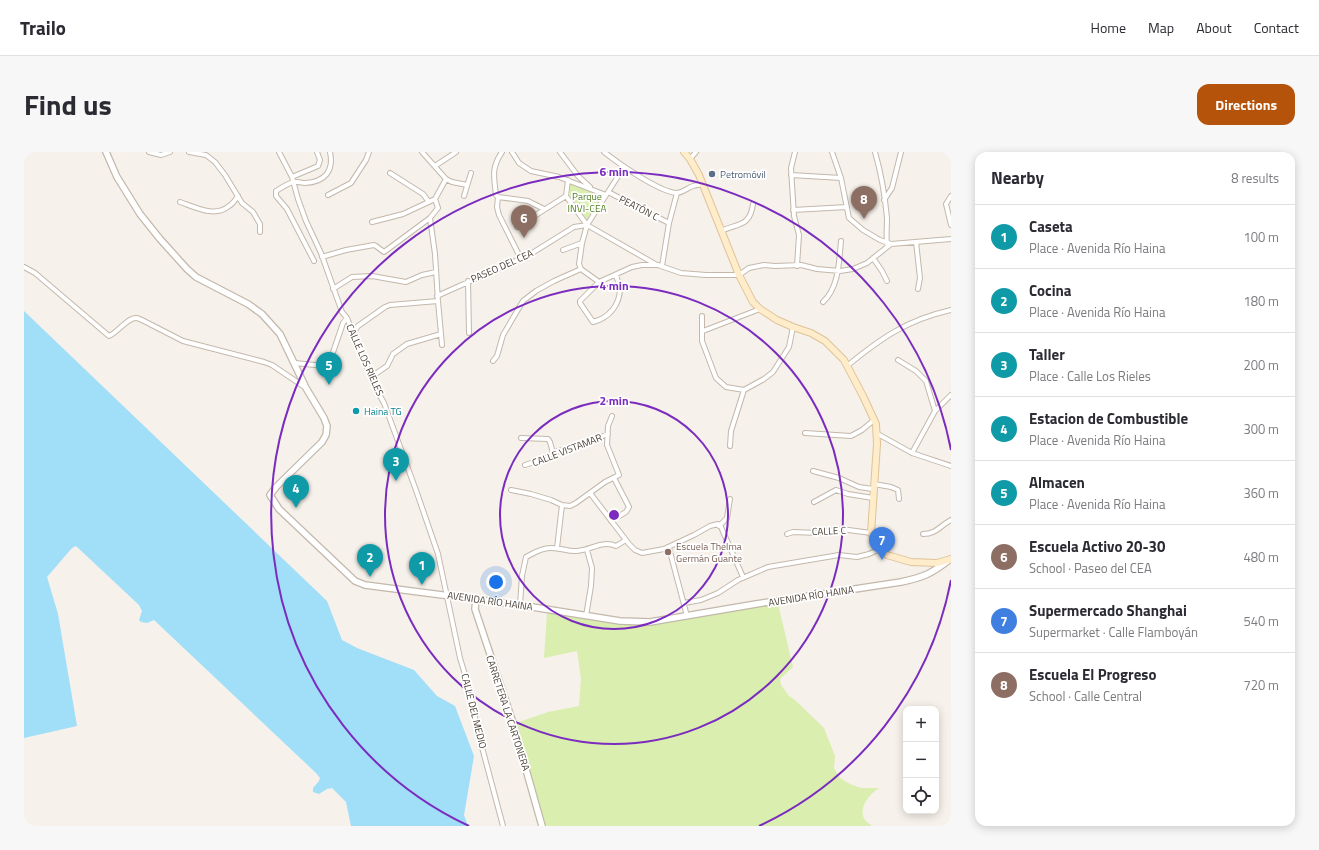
<!DOCTYPE html>
<html lang="en">
<head>
<meta charset="utf-8">
<style>
	body { margin:0; font-family:"Titillium Web",sans-serif; background:#f7f7f7; color:#2b2b33 }
	.controls { position:absolute; right:12px; bottom:12px; display:grid; overflow:hidden; border-radius:8px; box-shadow:0 2px 10px #0003 }
	.controls button { width:36px; height:36px; display:grid; place-items:center; padding:0; border:0; border-bottom:1px solid #e1e1e2; background:#fff; color:#2b2b33; font:20px sans-serif }
	.you { position:absolute; left:472px; top:430px; width:14px; height:14px; margin:-10px; border:3px solid #fff; border-radius:50%; background:#1a73e8; box-shadow:0 0 0 6px #1a73e833 }
	.badge { display:grid; place-items:center; width:26px; height:26px; border-radius:50%; background:#b45309; color:#fff; font-size:13px; font-weight:700 }
	.pin { position:absolute; translate:-50% -33px; filter:drop-shadow(0 1px 2px #0008) }
	.pin::after { content:''; position:absolute; top:21px; width:14px; height:12px; background:inherit; clip-path:polygon(0 0,100% 0,50% 100%) }
	.list { margin:0; padding:0; list-style:none }
	h2 { display:flex; justify-content:space-between; align-items:center; height:52px; margin:0; padding:0 16px; font-size:17px }
	h2 small { font-size:13px; font-weight:400; color:#7c7c81 }
	.list li { display:grid; grid-template-columns:26px 1fr auto; gap:12px; align-items:center; box-sizing:border-box; height:64px; padding:0 16px; border-top:1px solid #e1e1e2 }
	.list b { display:block; font-size:15px; white-space:nowrap }
	.list p { margin:0; font-size:13px; white-space:nowrap; color:#7c7c81 }
	.list em { font-size:13px; font-style:normal; color:#7c7c81 }
	.icon { flex:none; width:22px; height:22px; fill:none; stroke:currentColor; stroke-width:2; stroke-linecap:round; stroke-linejoin:round }
	.map { position:relative; flex:none; width:927px; height:674px; overflow:hidden; border-radius:12px }
	header { display:flex; align-items:center; gap:24px; box-sizing:border-box; height:56px; padding:0 20px; background:#fff; border-bottom:1px solid #e1e1e2 }
	header strong { font-size:19px }
	nav { display:flex; gap:22px; margin-inline-start:auto; font-size:14px }
	.intro { display:flex; align-items:center; justify-content:space-between; box-sizing:border-box; height:96px; padding:0 24px }
	h1 { margin:0; font-size:28px }
	.button { padding:10px 18px; border-radius:12px; background:#b45309; color:#fff; font-size:14px; font-weight:700 }
	main { display:flex; gap:24px; padding:0 24px }
	aside { flex:1; background:#fff; border-radius:12px; box-shadow:0 2px 10px #0003 }
	.map>svg:first-child { display:block }
	.green { fill:#d9eeaf }
	.water { fill:#a1def8 }
	.lines { fill:none; stroke-linecap:round; stroke-linejoin:round }
	.minor-casing { stroke:#c3b8ab; stroke-width:6 }
	.tertiary-casing { stroke:#c3b8ab; stroke-width:8 }
	.secondary-casing { stroke:#dec397; stroke-width:8 }
	.minor { stroke:#fff; stroke-width:4 }
	.tertiary { stroke:#fff; stroke-width:5.5 }
	.secondary { stroke:#ffeccb; stroke-width:6 }
	.ring { fill:none; stroke:#7b2cbf; stroke-width:2 }
	.service-dot { fill:#5c6f8a; stroke:#fff; stroke-width:1.5 }
	.culture-dot { fill:#0f9aa8; stroke:#fff; stroke-width:1.5 }
	.education-dot { fill:#8d6e63; stroke:#fff; stroke-width:1.5 }
	.labels { text-anchor:middle; dominant-baseline:central; stroke-width:3.5; stroke-linejoin:round; paint-order:stroke }
	.service-label { font-size:10px; fill:#4e5e75; stroke:#fff; text-anchor:start }
	.park-label { font-size:10px; fill:#507f21; stroke:#fff }
	.street-label { font-size:10px; fill:#4b4136; stroke:#fff }
	.culture-label { font-size:10px; fill:#0d838f; stroke:#fff; text-anchor:start }
	.education-label { font-size:10px; fill:#785e54; stroke:#fff; text-anchor:start }
	.centre { fill:#7b2cbf; stroke:#fff; stroke-width:2 }
	.ring-label { font-size:12px; text-anchor:middle; font-weight:bold; fill:#7b2cbf; stroke:#fff; stroke-width:3.5; stroke-linejoin:round; paint-order:stroke }
</style>
</head>
<body>
<header>
<strong>Trailo</strong>
<nav><a>Home</a><a>Map</a><a>About</a><a>Contact</a></nav>
</header>
<div class="intro"><h1>Find us</h1><a class="button">Directions</a></div>
<main>
<div class="map">
<svg width="927" height="674" viewBox="0 0 927 674">
	<rect width="100%" height="100%" fill="#f6f1ea"/>
	<path class="green" d="M 546,32 L 579,44 L 564,69 L 546,44 Z
		M 754,452 L 769,515 L 756,527 L 757,533 L 765,544 L 771,548 L 800,576 L 811,604 L 810,616 L 816,626 L 826,632 L 837,636 L 855,636 C 846,642 833,656 841,668 C 842,670 846,672 848,674 L 521,674 L 492,571 L 524,560 L 555,554 L 557,527 L 553,499 L 520,506 L 523,461 L 595,471 L 625,472 Z"/>
	<path class="water" d="M 0,159 L 303,449 L 318,488 L 333,496 L 390,518 L 413,544 L 431,554 L 450,604 L 440,663 L 444,674 L 327,674 L 322,650 L 308,636 L 303,637 L 295,642 L 289,640 L 289,636 L 295,629 L 296,626 L 292,621 L 130,468 L 123,471 L 117,470 L 115,468 L 118,459 L 115,453 L 52,394 L 48,396 L 23,425 L 34,462 L 53,574 L 0,586 Z"/>
	<g class="lines">
		<g class="minor-casing">
			<path id="minor" d="M 125,0 L 137,3 L 146,0
				M 165,0 L 182,3 L 191,10 L 201,23 L 218,51 L 229,60 L 236,72 L 236,80
				M 255,0 L 268,25 L 274,47 L 282,69 L 297,101 L 318,160 L 323,166 L 351,235 L 360,251 L 393,341 L 414,402 L 436,506 L 443,529 L 455,584 L 479,674
				M 398,0 L 422,27 L 428,30 L 443,33
				M 478,0 C 467,16 470,25 472,43 L 474,45 L 473,55 L 475,63 L 497,107
				M 488,0 L 495,11 L 507,19 L 535,25 L 582,43
				M 536,0 L 554,24 L 566,35
				M 580,0 C 595,12 634,39 652,41 C 659,41 663,36 669,34 C 672,33 676,33 678,32
				M 771,0 L 767,16 L 770,64 L 775,83 L 773,114
				M 808,0 L 817,26 L 825,66 L 839,78 L 856,88 L 867,92
				M 851,0 C 857,21 861,44 863,66 C 863,75 862,83 863,92
				M 666,7 L 672,0
				M 411,14 L 432,0
				M 366,21 L 399,42 L 405,50
				M 767,23 L 817,26
				M 268,25 L 294,14 L 296,8 L 293,0
				M 544,28 L 542,44 L 563,73 L 633,113
				M 584,40 L 645,71
				M 304,43 L 327,31 L 342,8 L 345,0
				M 440,44 L 447,21
				M 927,44 L 922,52 L 927,73
				M 474,45 L 504,49 L 520,57
				M 860,48 L 868,36 L 877,0
				M 156,50 C 171,55 191,66 205,54 C 209,52 211,48 214,44
				M 769,58 L 823,55
				M 406,66 L 411,102 L 414,149 L 418,193
				M 348,70 L 379,62 L 411,47 L 422,27
				M 493,75 L 542,44
				M 697,79 C 714,71 726,75 729,52
				M 892,90 L 896,126 L 894,137
				M 539,98 L 558,91
				M 298,105 L 322,98 L 350,93 L 352,94 L 360,100 L 406,66 L 414,56 L 411,47
				M 849,106 L 858,119 L 863,129
				M 290,109 L 263,57 L 252,44 L 252,39 C 257,36 263,32 269,30 C 273,29 277,31 281,31 C 301,30 310,19 306,0
				M 638,114 L 645,71 L 653,41
				M 0,115 L 11,121 L 85,184 C 93,181 103,166 112,166 C 114,166 116,167 118,168 L 159,189 L 240,210 L 248,213 L 282,236
				M 592,123 C 593,127 595,132 596,136 C 596,153 585,166 569,170 L 556,151 L 556,149 L 575,130 L 608,115 L 618,113 L 634,113 L 657,121 L 682,123 L 715,123 L 725,116 L 740,113 L 751,114 L 777,113 L 793,117 L 816,119 L 829,117 L 843,111 L 867,92 L 927,87
				M 444,129 L 445,181
				M 575,130 L 557,117 L 555,112 L 558,91 L 563,73 L 600,15
				M 309,137 L 328,125 L 348,124 L 382,130 L 398,123 L 412,120
				M 413,144 L 505,103 L 550,75 L 563,73
				M 799,150 C 815,135 815,110 817,89
				M 678,164 L 678,189 L 692,226 L 702,235 L 720,238 L 740,227 L 749,220 L 765,195 L 769,175
				M 679,179 L 736,157
				M 329,181 L 334,174 L 361,155 L 366,153 L 414,149
				M 874,208 L 892,219 L 902,229 L 911,259
				M 469,209 L 473,204 L 479,183 L 499,149 L 512,139 L 530,129 L 557,117
				M 271,211 L 301,214 L 305,212 L 319,171 L 323,166
				M 823,214 C 857,186 883,168 927,158
				M 347,225 L 363,214 L 369,202 L 383,192 L 417,182
				M 781,281 L 827,284 L 838,278 L 850,268
				M 852,281 L 888,301 L 927,314
				M 497,286 L 524,287 L 526,290 L 529,301
				M 706,294 L 707,279 L 720,238
				M 888,301 L 911,259 L 927,243
				M 501,313 L 522,306 L 528,301 L 552,294 L 584,282
				M 789,319 L 815,326 L 835,335 L 849,337
				M 850,332 L 867,335 L 874,338 L 875,347
				M 487,338 L 507,342 L 527,348 L 538,353 L 546,354 L 552,351 L 581,330 L 595,323 L 583,293 L 584,274 L 588,264
				M 566,341 L 605,392 L 611,398 L 618,401 L 640,397 L 670,383 L 686,374 L 694,372 L 697,375 L 719,425
				M 790,350 L 812,338 L 824,342 L 849,346
				M 587,369 L 602,360 L 605,355 L 590,326
				M 695,374 L 703,366 L 706,347
				M 763,382 L 769,380 L 794,381 L 817,377 L 847,381
				M 899,382 C 912,382 916,374 927,368
				M 533,396 L 538,353
				M 645,396 L 663,464
				M 660,451 L 677,448 L 694,441 L 714,428 L 744,415 L 815,403 L 833,405 L 845,402 L 856,397
				M 496,453 L 498,424 L 502,405 C 510,401 517,396 526,396 C 535,395 544,400 553,399 C 567,398 579,388 592,394 L 602,388
				M 562,464 L 567,434 L 568,416 L 563,398"/>
		</g>
		<g class="tertiary-casing">
			<path id="tertiary" d="M 82,0 L 93,25 L 116,62 L 136,87 L 163,117 L 172,125 L 224,152 L 238,162 L 256,182 L 282,236 L 300,266 L 303,274 L 302,283 L 298,290 L 252,335 L 246,343 L 255,357 L 331,429 L 341,433 L 496,453 L 596,469 L 626,470 L 732,452 L 877,430 C 900,425 907,422 925,408
				M 452,447 L 451,457 L 488,568 L 518,674"/>
		</g>
		<g class="secondary-casing">
			<path id="secondary" d="M 660,0 L 666,7 L 675,23 L 715,123 L 729,150 L 736,157 L 753,168 L 769,175 L 787,181 L 801,189 L 820,208 L 839,244 L 852,272 L 853,292 L 847,381 L 856,397 L 863,403 L 887,410 L 913,411 L 927,407"/>
		</g>
		<use href="#minor" class="minor"/>
		<use href="#tertiary" class="tertiary"/>
		<use href="#secondary" class="secondary"/>
	</g>
	<g class="ring">
		<circle cx="590" cy="363" r="114"/>
		<circle cx="590" cy="363" r="229"/>
		<path d="M927 428A343 343 0 0 1 735 674M445 674A343 343 0 1 1 927 298"/>
	</g>
	<circle class="service-dot" cx="688" cy="22" r="4"/>
	<circle class="culture-dot" cx="332" cy="259" r="4"/>
	<circle class="education-dot" cx="644" cy="400" r="4"/>
	<g class="labels">
		<g class="service-label">
			<text x="696" y="22">Petromóvil</text>
		</g>
		<g class="park-label">
			<text x="563" y="44">Parque<tspan x="563" dy="12">INVI-CEA</tspan></text>
		</g>
		<g class="street-label">
			<text transform="translate(615 56) rotate(27)">PEATÓN C</text>
			<text transform="translate(478 114) rotate(-24)">PASEO DEL CEA</text>
			<text transform="translate(341 208) rotate(66)">CALLE LOS RIELES</text>
			<text transform="translate(543 298) rotate(-21)">CALLE VISTAMAR</text>
			<text transform="translate(805 379) rotate(-2)">CALLE C</text>
			<text transform="translate(787 444) rotate(-9)">AVENIDA RÍO HAINA</text>
			<text transform="translate(466 449) rotate(8)">AVENIDA RÍO HAINA</text>
			<text transform="translate(450 559) rotate(76)">CALLE DEL MEDIO</text>
			<text transform="translate(484 561) rotate(72)">CARRETERA LA CARTONERA</text>
		</g>
		<g class="culture-label">
			<text x="340" y="259">Haina TG</text>
		</g>
		<g class="education-label">
			<text x="652" y="394">Escuela Thelma<tspan x="652" dy="12">Germán Guante</tspan></text>
		</g>
	</g>
	<circle cx="590" cy="363" r="6" class="centre"/>
	<g class="ring-label">
		<text x="590" y="24">6 min</text>
		<text x="590" y="138">4 min</text>
		<text x="590" y="253">2 min</text>
	</g>
</svg>
<div class="controls">
<button>+</button>
<button>−</button>
<button><svg class="icon" aria-label="locate" viewBox="0 0 24 24"><circle cx="12" cy="12" r="6"/><path d="M12 2v4M12 18v4M2 12h4M18 12h4"/></svg></button>
</div>
<div class="you"></div>
<div class="pin badge" style="left:398px;top:433px;background:#0f9aa8">1</div>
<div class="pin badge" style="left:346px;top:425px;background:#0f9aa8">2</div>
<div class="pin badge" style="left:372px;top:329px;background:#0f9aa8">3</div>
<div class="pin badge" style="left:272px;top:356px;background:#0f9aa8">4</div>
<div class="pin badge" style="left:305px;top:233px;background:#0f9aa8">5</div>
<div class="pin badge" style="left:500px;top:86px;background:#8d6e63">6</div>
<div class="pin badge" style="left:858px;top:408px;background:#3f7fe0">7</div>
<div class="pin badge" style="left:840px;top:67px;background:#8d6e63">8</div>
</div>
<aside>
<h2>Nearby<small>8 results</small></h2>
<ul class="list">
<li><span class="badge" style="background:#0f9aa8">1</span><div><b>Caseta</b><p>Place · Avenida Río Haina</p></div><em>100 m</em></li>
<li><span class="badge" style="background:#0f9aa8">2</span><div><b>Cocina</b><p>Place · Avenida Río Haina</p></div><em>180 m</em></li>
<li><span class="badge" style="background:#0f9aa8">3</span><div><b>Taller</b><p>Place · Calle Los Rieles</p></div><em>200 m</em></li>
<li><span class="badge" style="background:#0f9aa8">4</span><div><b>Estacion de Combustible</b><p>Place · Avenida Río Haina</p></div><em>300 m</em></li>
<li><span class="badge" style="background:#0f9aa8">5</span><div><b>Almacen</b><p>Place · Avenida Río Haina</p></div><em>360 m</em></li>
<li><span class="badge" style="background:#8d6e63">6</span><div><b>Escuela Activo 20-30</b><p>School · Paseo del CEA</p></div><em>480 m</em></li>
<li><span class="badge" style="background:#3f7fe0">7</span><div><b>Supermercado Shanghai</b><p>Supermarket · Calle Flamboyán</p></div><em>540 m</em></li>
<li><span class="badge" style="background:#8d6e63">8</span><div><b>Escuela El Progreso</b><p>School · Calle Central</p></div><em>720 m</em></li>
</ul>
</aside>
</main>
</body>
</html>
